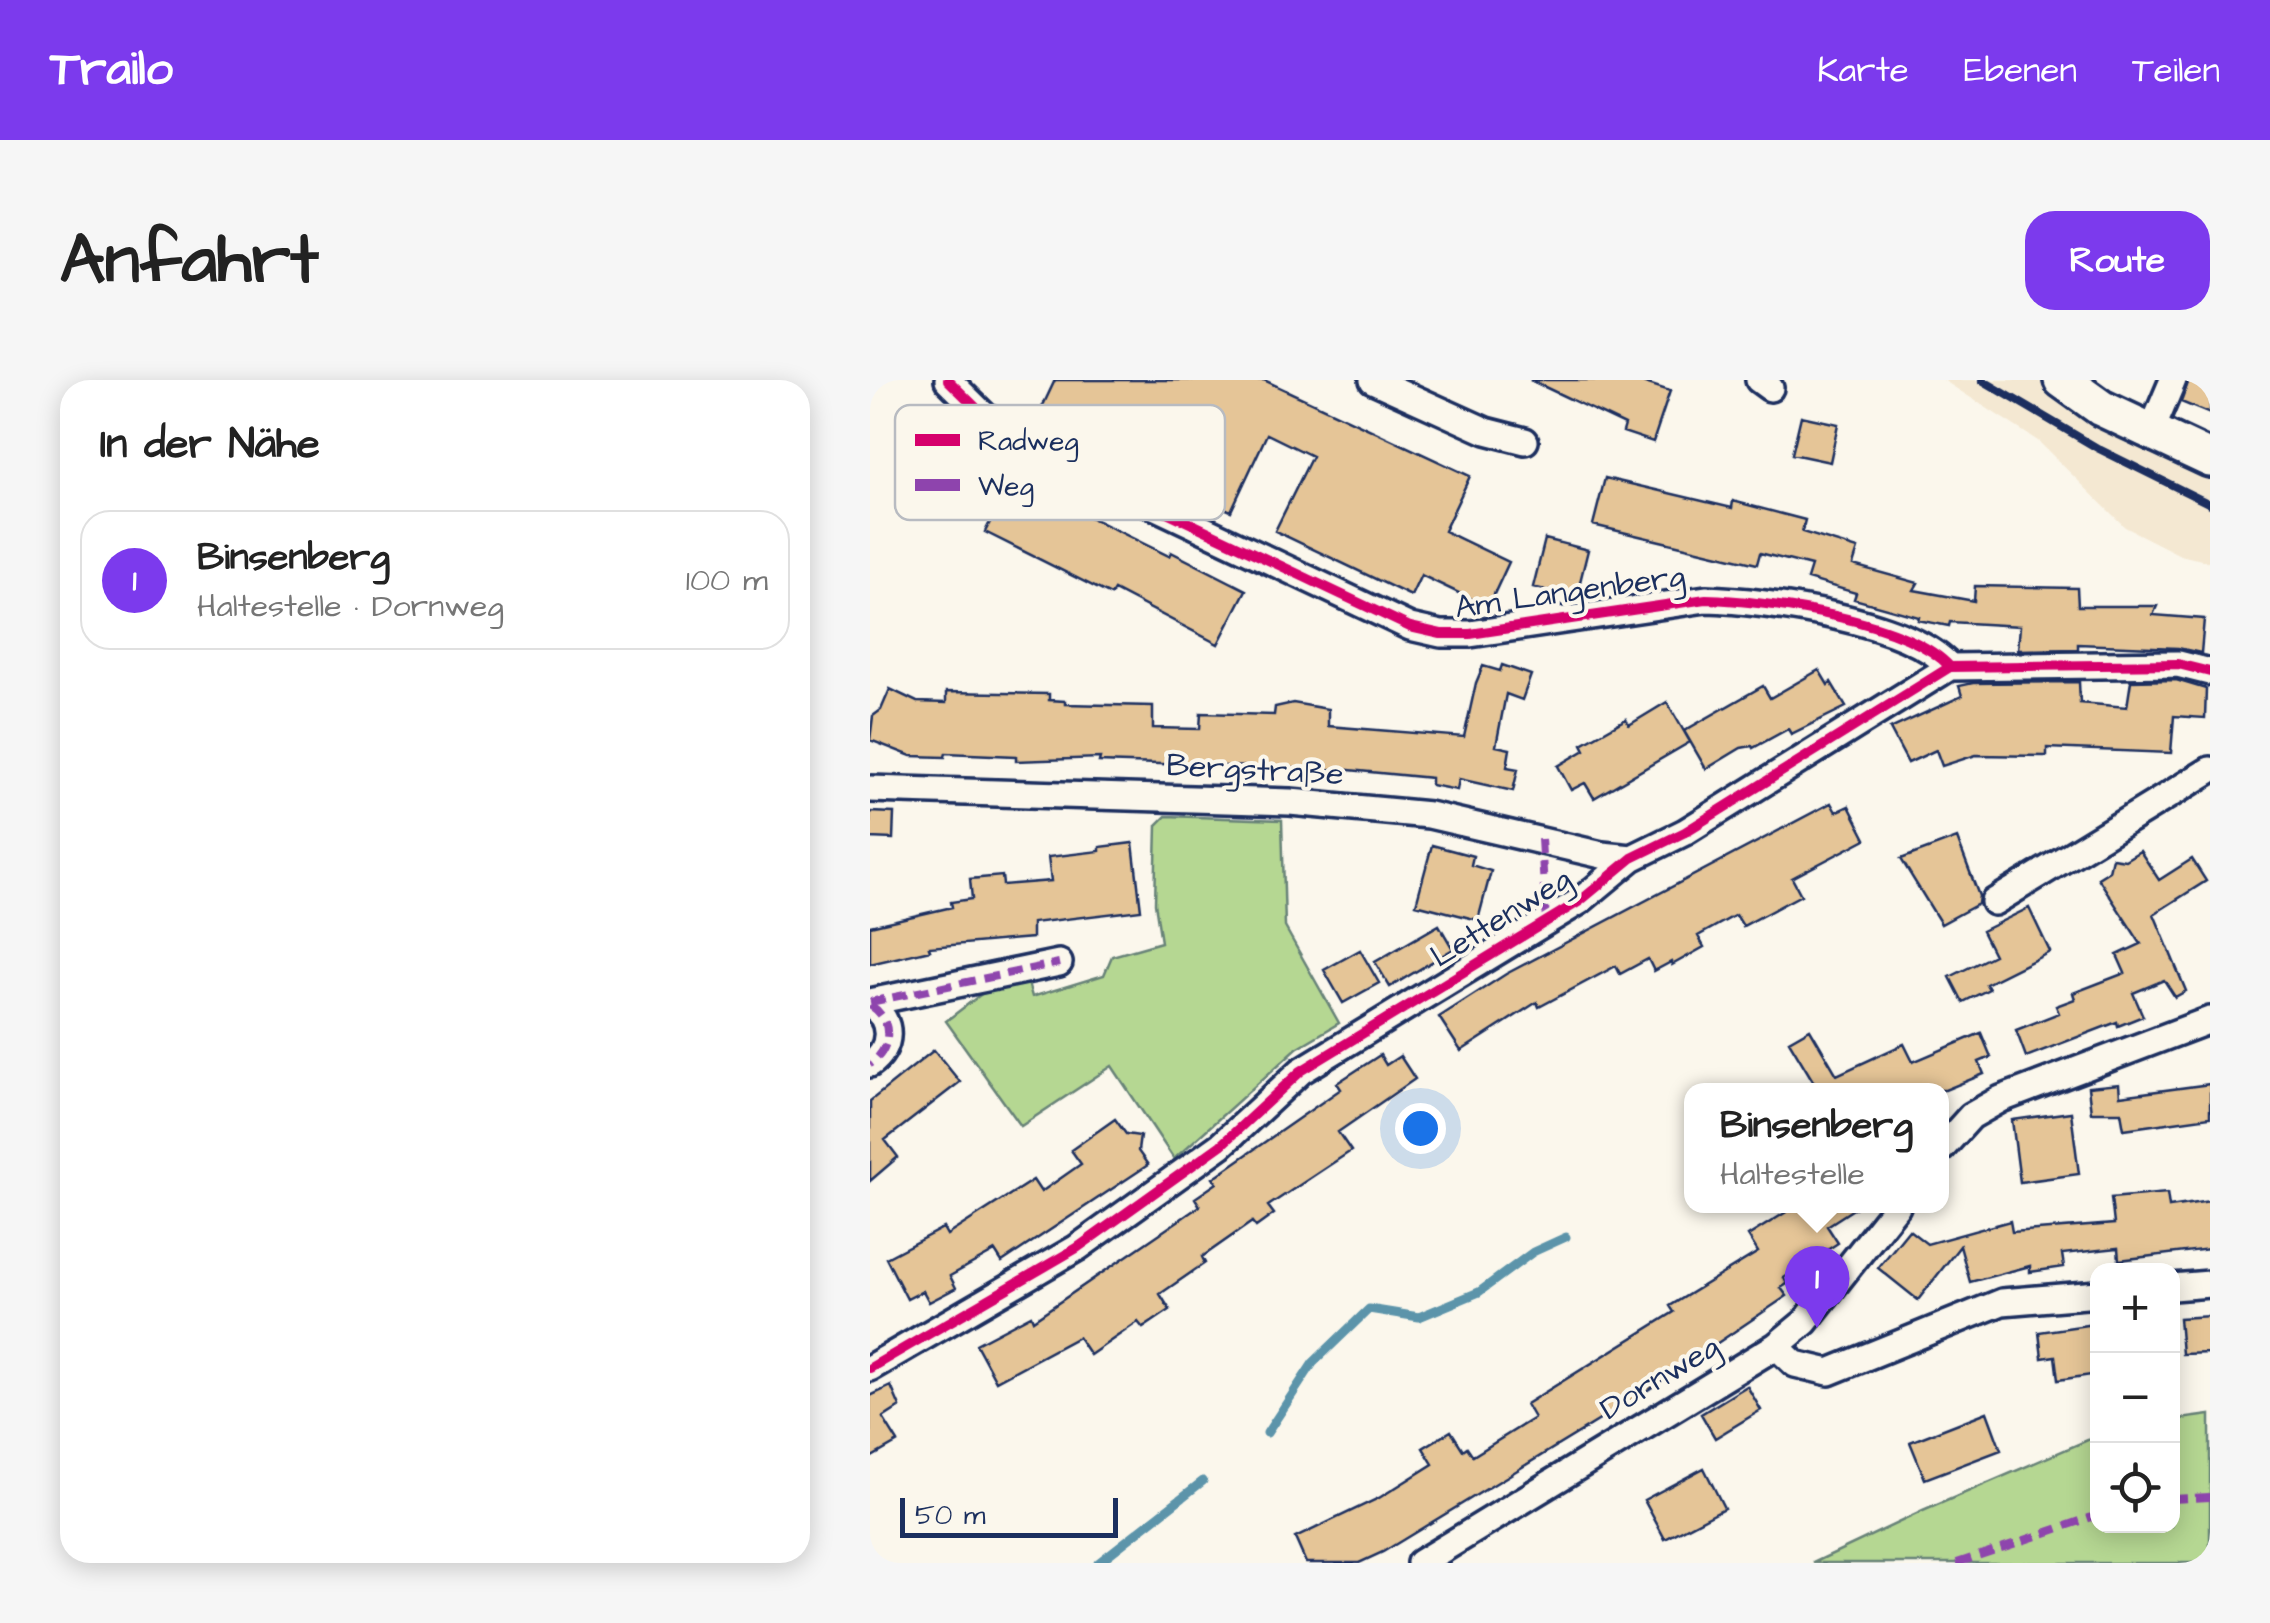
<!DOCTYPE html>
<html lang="de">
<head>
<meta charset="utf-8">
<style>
	body { margin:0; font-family:"Architects Daughter",sans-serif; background:#f6f6f6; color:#222 }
	.controls { position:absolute; right:30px; bottom:30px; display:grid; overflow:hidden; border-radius:20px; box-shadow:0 5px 25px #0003 }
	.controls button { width:90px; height:90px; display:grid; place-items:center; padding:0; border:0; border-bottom:2px solid #e0e0e0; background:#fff; color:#222; font:50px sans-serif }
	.scale { position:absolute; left:30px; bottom:25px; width:218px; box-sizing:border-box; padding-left:10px; border:5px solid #1b2f5e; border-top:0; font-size:28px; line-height:35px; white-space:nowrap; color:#1b2f5e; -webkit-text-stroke:8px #fbf7ec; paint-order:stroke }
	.you { position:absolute; left:550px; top:748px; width:35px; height:35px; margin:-25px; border:8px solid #fff; border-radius:50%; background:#1a73e8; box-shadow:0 0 0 15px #1a73e833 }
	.badge { display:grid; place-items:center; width:65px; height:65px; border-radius:50%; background:#7c3aed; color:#fff; font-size:32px; font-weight:700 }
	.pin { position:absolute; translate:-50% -82px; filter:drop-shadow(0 2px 5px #0008) }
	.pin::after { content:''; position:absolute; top:52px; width:35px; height:30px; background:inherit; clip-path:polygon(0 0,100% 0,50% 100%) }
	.popup { position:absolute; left:814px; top:703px; width:265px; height:130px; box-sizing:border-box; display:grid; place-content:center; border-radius:20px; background:#fff; filter:drop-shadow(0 2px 8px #0005); font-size:32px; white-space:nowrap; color:#767676 }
	.popup b { font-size:38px; color:#222 }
	.popup::after { content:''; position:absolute; left:50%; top:100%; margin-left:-20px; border:20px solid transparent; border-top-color:#fff }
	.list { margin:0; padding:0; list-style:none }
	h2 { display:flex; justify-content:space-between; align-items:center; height:130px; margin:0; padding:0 40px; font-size:42px }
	h2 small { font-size:32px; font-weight:400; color:#767676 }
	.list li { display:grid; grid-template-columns:65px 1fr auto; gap:30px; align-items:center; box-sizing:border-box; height:140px; margin:0 20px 20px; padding:0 20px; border:2px solid #e0e0e0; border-radius:30px }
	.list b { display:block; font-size:38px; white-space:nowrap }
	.list p { margin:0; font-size:32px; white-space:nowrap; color:#767676 }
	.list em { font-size:32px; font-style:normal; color:#767676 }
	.icon { flex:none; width:55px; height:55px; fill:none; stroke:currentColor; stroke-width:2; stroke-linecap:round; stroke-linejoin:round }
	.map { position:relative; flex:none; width:1340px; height:1183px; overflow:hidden; border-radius:30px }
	header { display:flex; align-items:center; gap:60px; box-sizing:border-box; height:140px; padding:0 50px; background:#7c3aed; color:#fff }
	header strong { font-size:48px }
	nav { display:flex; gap:55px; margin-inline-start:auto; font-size:35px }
	.intro { display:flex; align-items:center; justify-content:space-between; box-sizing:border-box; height:240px; padding:0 60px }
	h1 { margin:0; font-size:70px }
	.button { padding:25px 45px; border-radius:30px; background:#7c3aed; color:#fff; font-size:35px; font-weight:700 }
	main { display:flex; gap:60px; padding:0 60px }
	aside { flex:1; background:#fff; border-radius:30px; box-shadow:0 5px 25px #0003 }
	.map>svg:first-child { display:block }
	.built { fill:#f4e8d2 }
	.green { fill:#b5d792; stroke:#688378; stroke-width:2.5 }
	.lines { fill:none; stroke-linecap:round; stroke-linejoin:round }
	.stream { stroke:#5b94aa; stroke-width:9 }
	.building { fill:#e5c597; stroke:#1b2f5e; stroke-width:2.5 }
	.street-casing { stroke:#1b2f5e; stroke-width:32 }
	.secondary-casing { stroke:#1b2f5e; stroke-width:42 }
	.street { stroke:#fbf7ec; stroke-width:25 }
	.secondary { stroke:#fbf7ec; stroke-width:35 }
	.rail { stroke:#1b2f5e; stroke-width:8 }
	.quiet { stroke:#8e44ad; stroke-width:8; stroke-dasharray:15 8; stroke-linecap:butt }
	.cycleway-casing { stroke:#fbf7ec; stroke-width:16 }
	.cycleway { stroke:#d6006c; stroke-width:10 }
	.labels { text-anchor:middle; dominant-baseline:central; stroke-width:8; stroke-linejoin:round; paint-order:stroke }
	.street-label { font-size:32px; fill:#1b2f5e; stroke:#fbf7ec }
	.key { fill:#fbf7ec; stroke:#b8bbc1; stroke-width:2.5 }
	.key-label { font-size:28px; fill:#1b2f5e }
</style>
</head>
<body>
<header>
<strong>Trailo</strong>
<nav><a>Karte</a><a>Ebenen</a><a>Teilen</a></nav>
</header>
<div class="intro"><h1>Anfahrt</h1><a class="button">Route</a></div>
<main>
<aside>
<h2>In der Nähe<small></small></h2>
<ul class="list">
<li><span class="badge">1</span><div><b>Binsenberg</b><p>Haltestelle · Dornweg</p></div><em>100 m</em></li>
</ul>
</aside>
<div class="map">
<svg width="1340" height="1183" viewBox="0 0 1340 1183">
	<rect width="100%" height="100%" fill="#fbf7ec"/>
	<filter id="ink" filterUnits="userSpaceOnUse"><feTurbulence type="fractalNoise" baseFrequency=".01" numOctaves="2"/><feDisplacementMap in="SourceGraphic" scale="20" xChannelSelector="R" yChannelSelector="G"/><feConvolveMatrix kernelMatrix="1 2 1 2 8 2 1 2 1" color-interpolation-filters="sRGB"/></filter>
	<g filter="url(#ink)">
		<path class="built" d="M 1073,0 L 1168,0 L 1191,20 L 1340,94 L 1340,182 L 1310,175 L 1255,147 L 1168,61 Z"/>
		<path class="green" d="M 296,436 L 412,440 L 415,547 L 469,643 L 427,668 L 304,779 L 242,686 L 151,746 L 76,641 L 114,612 L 157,599 L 162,617 L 234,595 L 242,576 L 291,562 L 285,523 L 287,445 Z
			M 1340,1035 L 1340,1183 L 943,1183 L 1053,1131 L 1227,1056 L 1228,1146 L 1302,1146 L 1303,1040 Z"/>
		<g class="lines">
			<path class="stream" d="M 397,1053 L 443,983 L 499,929 L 549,937 L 609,912 L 663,872 L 696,857
				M 228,1183 L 333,1101"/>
		</g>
		<path class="building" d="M 185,0 L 394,0 L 600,96 L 574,151 L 639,182 L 618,227 L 551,195 L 541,216 L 405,151 L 442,76 L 397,54 L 361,131 L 242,77 L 245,70 L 169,34 Z
			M 660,0 L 766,0 L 800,11 L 783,62 L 753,52 L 755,45 Z
			M 1319,0 L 1340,0 L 1340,34 L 1311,22 Z
			M 931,36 L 968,44 L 960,82 L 922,74 Z
			M 735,98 L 862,128 L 863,121 L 935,140 L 932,152 L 988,169 L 983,185 L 1048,203 L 1044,210 L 1104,221 L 1105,206 L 1207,208 L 1208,226 L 1287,226 L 1283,235 L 1334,239 L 1331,273 L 1308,268 L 1208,264 L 1208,269 L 1148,270 L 1150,246 L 1080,242 L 1079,246 L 1048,240 L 1049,237 L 984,219 L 986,213 L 937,199 L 941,186 L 890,173 L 887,184 L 723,145 Z
			M 142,99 L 299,176 L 301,172 L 376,210 L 348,264 L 244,210 L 241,215 L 115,152 Z
			M 675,159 L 718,170 L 706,218 L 663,207 Z
			M 632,285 L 661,295 L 652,320 L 636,314 L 626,366 L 640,369 L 637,387 L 648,389 L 643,411 L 589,399 L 587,410 L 561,405 L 561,398 L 479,390 L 229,382 L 230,378 L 146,381 L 146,376 L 76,373 L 75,377 L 41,376 L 0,360 L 3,336 L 11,330 L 20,309 L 47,322 L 76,323 L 76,312 L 179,314 L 179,320 L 195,321 L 195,324 L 283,326 L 283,348 L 330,349 L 331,333 L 404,335 L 405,327 L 423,323 L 458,329 L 458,346 L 594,357 L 606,303 L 613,286 L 630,291 Z
			M 949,290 L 958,305 L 961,302 L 976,327 L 921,354 L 918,349 L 883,368 L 882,366 L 871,368 L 836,389 L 814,351 L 893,306 L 900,318 Z
			M 1306,300 L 1336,309 L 1335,338 L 1304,336 L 1301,373 L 1177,368 L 1177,376 L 1106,375 L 1072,386 L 1066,370 L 1038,383 L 1020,349 L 1092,316 L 1089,306 L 1103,303 L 1209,302 L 1210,323 L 1257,327 L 1261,301 Z
			M 797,322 L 820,362 L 724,418 L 715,403 L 701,410 L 688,386 L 715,370 L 712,364 L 756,339 L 759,345 Z
			M 961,423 L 966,432 L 979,426 L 996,459 L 922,498 L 931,515 L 873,546 L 866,535 L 828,556 L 834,567 L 802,585 L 801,582 L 784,591 L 778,579 L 750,594 L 746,586 L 669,627 L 667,622 L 591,671 L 569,637 L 636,594 Z
			M 0,432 L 24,433 L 23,459 L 0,458 Z
			M 1087,458 L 1109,516 L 1108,524 L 1071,544 L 1031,479 Z
			M 263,463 L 271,530 L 162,543 L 162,558 L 59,567 L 60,570 L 0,584 L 0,546 L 82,527 L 81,522 L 102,519 L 100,499 L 132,496 L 133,505 L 181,501 L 178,477 L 230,471 L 230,467 Z
			M 562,465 L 603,476 L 601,485 L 621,491 L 608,540 L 546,524 Z
			M 1270,471 L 1289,500 L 1322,479 L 1336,501 L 1284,534 L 1316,611 L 1305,617 L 1294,600 L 1263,613 L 1273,636 L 1248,646 L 1247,642 L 1156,677 L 1146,650 L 1189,633 L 1186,626 L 1205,619 L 1203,613 L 1255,593 L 1247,575 L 1271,564 L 1228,498 L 1239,491 L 1242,478 L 1255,480 Z
			M 1159,528 L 1180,572 L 1116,604 L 1119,609 L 1093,622 L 1080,597 L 1124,575 L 1112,551 Z
			M 569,545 L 583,569 L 520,607 L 505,582 Z
			M 490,570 L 509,603 L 473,623 L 454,590 Z
			M 940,649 L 967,695 L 1034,664 L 1043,682 L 1111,653 L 1121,677 L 1109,682 L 1114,694 L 1075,710 L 936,710 L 946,706 L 919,661 Z
			M 64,670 L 90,702 L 15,760 L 28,777 L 0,801 L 0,721 Z
			M 510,675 L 516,685 L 530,676 L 545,699 L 468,752 L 481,771 L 398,826 L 404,834 L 386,847 L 382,842 L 332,877 L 335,883 L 290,914 L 300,930 L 273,948 L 268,942 L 220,975 L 208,957 L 126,1001 L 106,964 L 161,935 L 163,940 L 330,826 L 325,818 L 347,803 L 343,798 L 471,709 L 467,703 Z
			M 1249,704 L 1250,716 L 1340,704 L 1340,737 L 1254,749 L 1251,732 L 1221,732 L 1218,707 Z
			M 1201,732 L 1209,794 L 1150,802 L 1142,740 Z
			M 245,739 L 256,754 L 270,756 L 268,771 L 278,785 L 132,882 L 125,871 L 80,896 L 86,908 L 59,922 L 53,911 L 37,919 L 16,878 L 73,848 L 77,855 L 163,800 L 171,812 L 211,784 L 201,770 Z
			M 1297,813 L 1299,827 L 1340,821 L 1340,869 L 1249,880 L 1248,868 L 1192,874 L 1194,887 L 1160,892 L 1160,886 L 1100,902 L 1090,866 L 1048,920 L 1008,888 L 1039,850 L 1057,864 L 1140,841 L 1142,852 L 1244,844 L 1241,818 Z
			M 926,826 L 988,826 L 957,846 L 968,863 L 914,898 L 917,904 L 911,908 L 917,916 L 769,1016 L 513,1172 L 489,1183 L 436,1183 L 425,1158 L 509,1118 L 563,1084 L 553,1068 L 581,1051 L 593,1070 L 597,1067 L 603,1076 L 664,1038 L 656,1024 L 804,932 L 800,926 L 888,872 L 878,856 Z
			M 1340,936 L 1340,973 L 1312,974 L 1309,938 Z
			M 1224,944 L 1228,994 L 1188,1000 L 1185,976 L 1172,978 L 1169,952 Z
			M 21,1006 L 30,1027 L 13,1038 L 28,1062 L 0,1078 L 0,1016 Z
			M 877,1006 L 891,1030 L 845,1058 L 831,1034 Z
			M 1117,1032 L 1131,1070 L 1055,1099 L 1040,1062 Z
			M 834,1088 L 854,1128 L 795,1159 L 774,1120 Z"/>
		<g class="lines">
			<g class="street-casing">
				<path id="street" d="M 78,0 L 134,55 L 540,247 L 571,254 L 600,254 L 836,219 C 898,221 1038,240 1080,287
					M 503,0 L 616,51 L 655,61
					M 889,0 L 900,8
					M 1281,52 L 1303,0
					M 0,409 L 420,422 L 559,435 L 732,475 L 762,478
					M 1124,522 L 1340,390
					M 0,622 L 189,583
					M 0,625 C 24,640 22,669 0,684
					M 1072,768 L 1101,736 L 1131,719 L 1340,640
					M 1302,907 L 1340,904
					M 906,966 L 925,984 L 959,992 L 1132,922 L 1228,914
					M 0,988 L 207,868 L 351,765 L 431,691 L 710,521 L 762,478 L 815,452 L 1080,287 L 1308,284 L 1340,292
					M 550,1183 L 906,966 L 935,942 L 1027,826"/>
			</g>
			<g class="secondary-casing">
				<path id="secondary" d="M 1192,0 L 1231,28 L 1340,79"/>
			</g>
			<use href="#street" class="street"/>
			<use href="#secondary" class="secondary"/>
			<path class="rail" d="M 1112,0 L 1229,69 L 1340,124"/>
			<path class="quiet" d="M 671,459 L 676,541
				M 0,622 L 189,583
				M 0,625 C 24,640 22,669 0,684
				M 1302,1119 L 1340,1117
				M 1087,1183 L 1228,1135"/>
			<g class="cycleway-casing">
				<path id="cycleway" d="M 78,0 L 134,55 L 540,247 L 571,254 L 600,254 L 836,219 C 898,221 1038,240 1080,287
					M 0,988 L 207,868 L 351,765 L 431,691 L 710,521 L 762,478 L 815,452 L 1080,287 L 1308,284 L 1340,292"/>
			</g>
			<use href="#cycleway" class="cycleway"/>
		</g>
	</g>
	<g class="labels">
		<g class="street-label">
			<text transform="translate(700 212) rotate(-8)">Am Langenberg</text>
			<text transform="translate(385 390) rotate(3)">Bergstraße</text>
			<text transform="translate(631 538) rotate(-32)">Lettenweg</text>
			<text transform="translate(790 998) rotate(-31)">Dornweg</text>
		</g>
	</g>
	<rect x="25" y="25" width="330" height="115" rx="15" class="key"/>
	<rect x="45" y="54" width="45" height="12" fill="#d6006c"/>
	<rect x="45" y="99" width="45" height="12" fill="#8e44ad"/>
	<g class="key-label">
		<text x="108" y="70">Radweg</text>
		<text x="108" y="115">Weg</text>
	</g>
</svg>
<div class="controls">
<button>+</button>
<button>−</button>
<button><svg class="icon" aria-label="locate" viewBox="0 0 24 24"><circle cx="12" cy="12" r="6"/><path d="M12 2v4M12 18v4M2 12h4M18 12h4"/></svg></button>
</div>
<div class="scale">50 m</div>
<div class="you"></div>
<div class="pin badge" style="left:947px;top:948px">1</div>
<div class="popup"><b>Binsenberg</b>Haltestelle</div>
</div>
</main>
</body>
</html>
